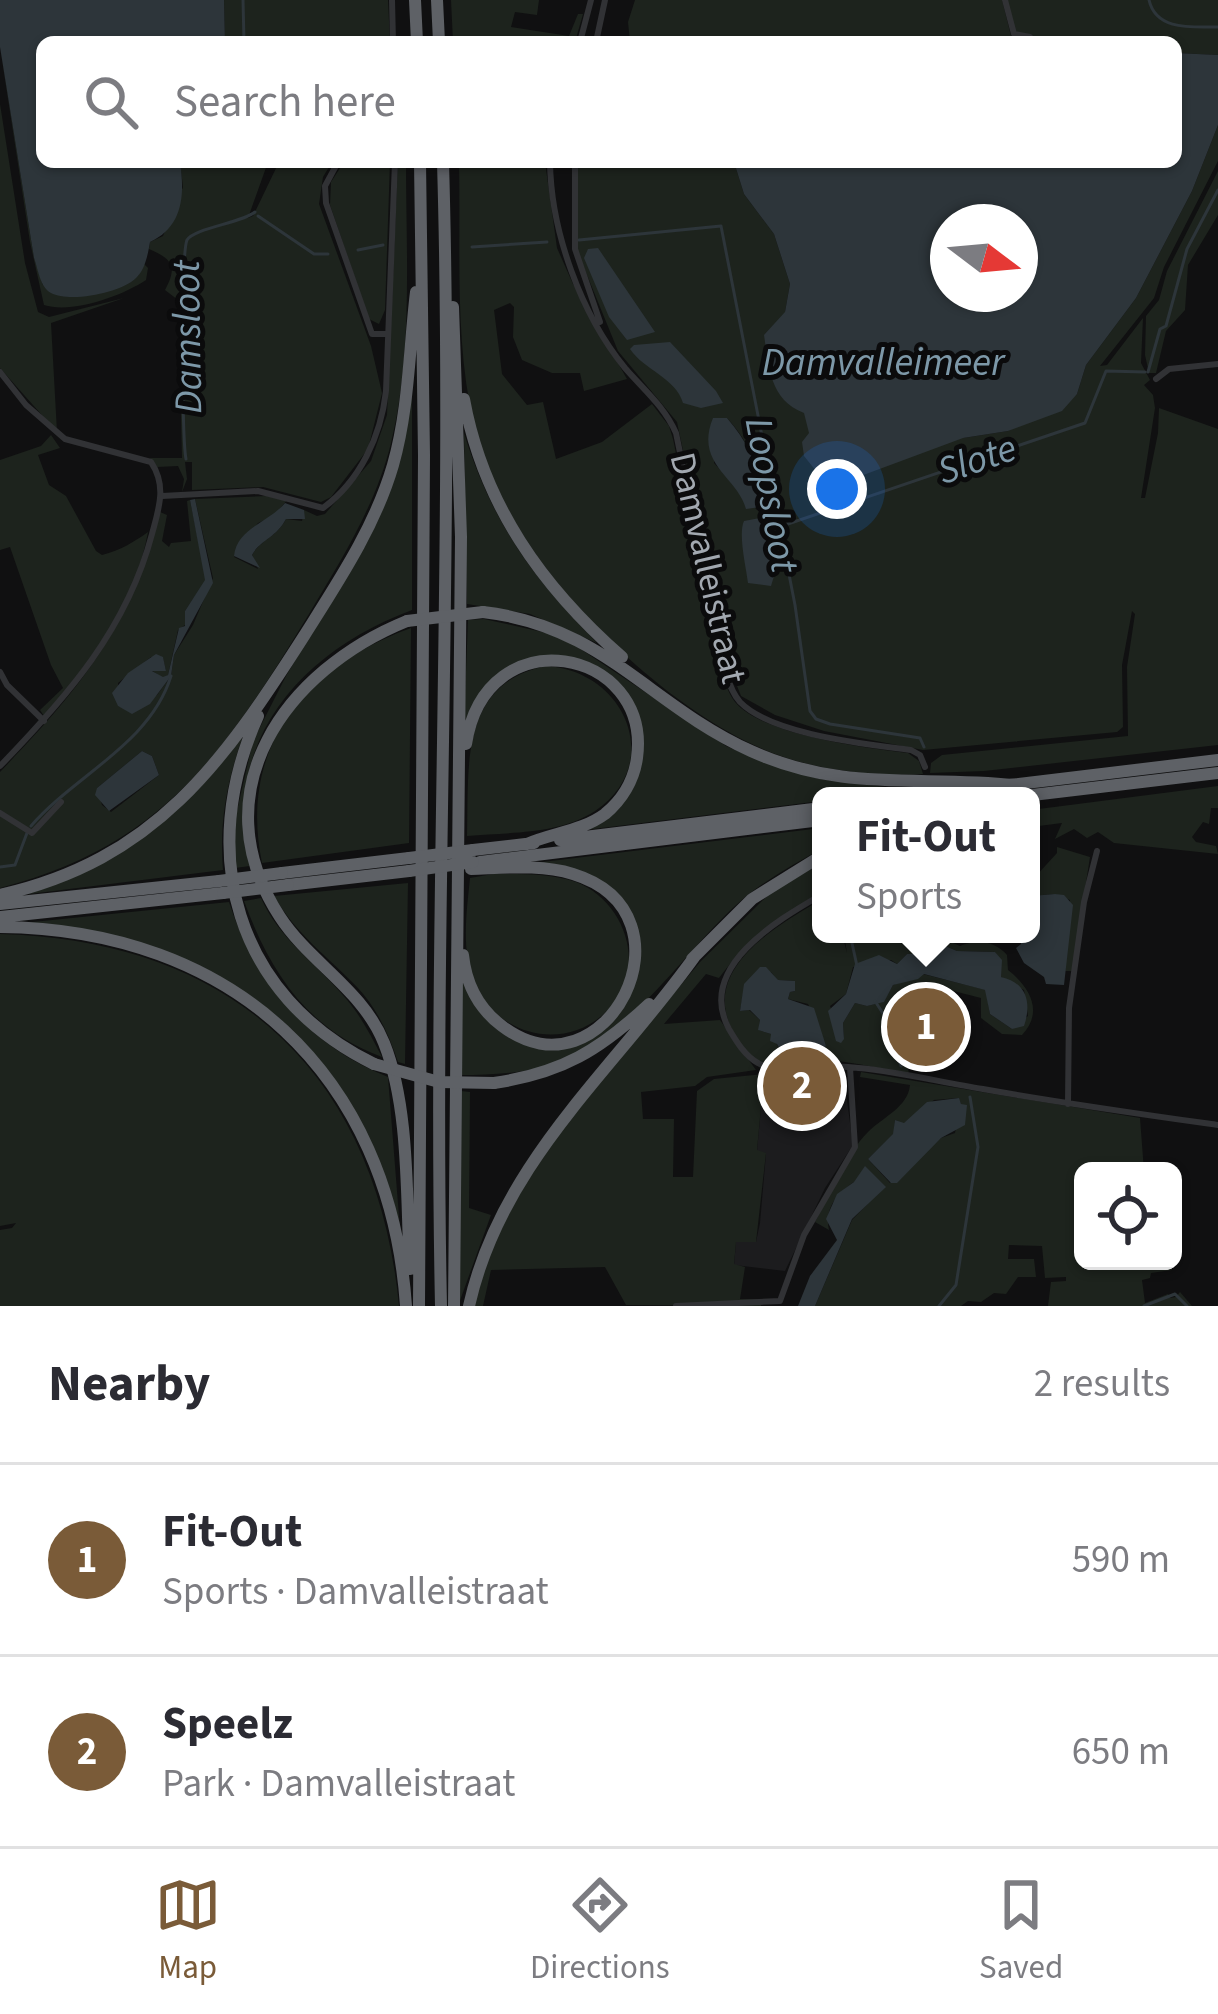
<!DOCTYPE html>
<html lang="en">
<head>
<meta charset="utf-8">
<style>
	body { margin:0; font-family:"Source Sans 3",sans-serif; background:#f2f2f3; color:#2b2b33 }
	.controls { position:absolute; right:36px; bottom:36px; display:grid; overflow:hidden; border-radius:18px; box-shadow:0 3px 9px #0004 }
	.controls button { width:108px; height:108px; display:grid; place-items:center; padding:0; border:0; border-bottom:3px solid #e1e1e2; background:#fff; color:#2b2b33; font:60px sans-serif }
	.compass { position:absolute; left:930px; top:204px; width:108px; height:108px; border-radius:50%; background:#fff; box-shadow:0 3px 9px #0004; rotate:106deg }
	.you { position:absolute; left:837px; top:489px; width:42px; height:42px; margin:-30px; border:9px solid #fff; border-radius:50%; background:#1a73e8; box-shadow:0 0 0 18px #1a73e833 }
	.badge { display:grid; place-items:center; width:78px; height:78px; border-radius:50%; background:#7a5b38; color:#fff; font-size:39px; font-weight:700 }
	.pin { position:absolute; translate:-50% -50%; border:6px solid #fff; box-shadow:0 3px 12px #0006 }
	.popup { position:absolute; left:812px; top:787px; width:228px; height:156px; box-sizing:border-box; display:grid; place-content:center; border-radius:18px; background:#fff; filter:drop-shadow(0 3px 9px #0005); font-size:39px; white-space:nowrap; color:#7c7c81 }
	.popup b { font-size:45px; color:#2b2b33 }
	.popup::after { content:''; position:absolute; left:50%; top:100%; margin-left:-24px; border:24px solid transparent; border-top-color:#fff }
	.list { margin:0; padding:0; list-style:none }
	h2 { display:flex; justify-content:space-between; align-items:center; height:156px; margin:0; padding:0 48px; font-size:51px }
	h2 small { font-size:39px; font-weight:400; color:#7c7c81 }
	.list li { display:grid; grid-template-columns:78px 1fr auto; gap:36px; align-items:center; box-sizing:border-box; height:192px; padding:0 48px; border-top:3px solid #e1e1e2 }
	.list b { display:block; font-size:45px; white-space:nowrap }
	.list p { margin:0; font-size:39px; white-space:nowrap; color:#7c7c81 }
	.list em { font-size:39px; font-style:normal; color:#7c7c81 }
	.icon { flex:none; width:66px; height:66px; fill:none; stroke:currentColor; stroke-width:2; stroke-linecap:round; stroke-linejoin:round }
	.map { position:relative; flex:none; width:1218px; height:1306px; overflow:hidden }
	.search { position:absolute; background:#fff; box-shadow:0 3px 9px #0004; left:36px; right:36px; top:36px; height:132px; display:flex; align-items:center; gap:30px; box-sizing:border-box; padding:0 42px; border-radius:18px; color:#7c7c81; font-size:45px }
	.sheet { height:540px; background:#fff }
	nav { display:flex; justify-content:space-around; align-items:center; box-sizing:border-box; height:168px; border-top:3px solid #e1e1e2; background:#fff; font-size:33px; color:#7c7c81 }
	nav a { display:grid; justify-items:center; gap:6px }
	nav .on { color:#7a5b38 }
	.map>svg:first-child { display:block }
	.built { fill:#1c1c1e }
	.green { fill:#1d231d; fill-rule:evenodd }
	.water { fill:#2d353a; fill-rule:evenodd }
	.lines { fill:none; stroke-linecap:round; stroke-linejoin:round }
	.stream { stroke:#2d353a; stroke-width:3 }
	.minor { stroke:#313235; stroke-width:6 }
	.highway { stroke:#5e6166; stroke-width:12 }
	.highway-bridge { stroke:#5e6166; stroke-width:12 }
	.labels { text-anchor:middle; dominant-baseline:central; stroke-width:10; stroke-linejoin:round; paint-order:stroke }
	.street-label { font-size:36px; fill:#a2a8b0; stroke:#0b0b0c }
	.water-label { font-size:39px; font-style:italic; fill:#7d98a8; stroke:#0b0b0c }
</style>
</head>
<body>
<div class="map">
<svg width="1218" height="1306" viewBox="0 0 1218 1306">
	<rect width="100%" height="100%" fill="#101011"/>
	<path class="built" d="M 843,1071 L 853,1145 L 825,1188 L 785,1271 L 734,1265 L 736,1242 L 756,1242 L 760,1223 L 766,1154 L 757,1151 L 764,1074 Z"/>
	<path class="green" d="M 224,0 L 388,0 L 390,42 L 225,42 Z
		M 451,0 L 539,0 L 537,15 L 515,12 L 511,27 L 569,36 L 578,14 L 583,14 L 575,42 L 453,42 Z
		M 635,0 L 1002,0 L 1012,40 L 1033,37 L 1014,31 L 1007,0 L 1218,0 L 1218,55 L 1176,53 L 1176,42 L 630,42 L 628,22 Z
		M 0,47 L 34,258 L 43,285 L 138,276 L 144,264 L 148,268 L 146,280 C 122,296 72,314 44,305 L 30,242 Z
		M 0,104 L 25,263 L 38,312 L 49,317 L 124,298 L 51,323 L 57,432 L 0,368 Z
		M 1218,125 L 1218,161 L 1164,267 L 1154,298 L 1100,366 L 1107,365 L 1143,318 L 1141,363 L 1150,380 L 1144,385 L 1153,395 L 1155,408 L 1141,498 L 1145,498 L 1158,433 L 1159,408 L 1218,429 L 1218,745 L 984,771 L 930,773 L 931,763 L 942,755 L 1128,736 L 1127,667 L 1135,614 L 1132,611 L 1122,665 L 1123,727 L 1117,732 L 923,750 L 824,731 L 775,715 L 741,696 L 728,663 L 677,422 L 618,351 L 578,253 L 577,162 L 734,162 L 744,194 L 774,234 L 790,284 L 785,312 L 810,434 L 963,438 L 1008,431 L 1077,394 L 1086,365 L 1136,298 L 1192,191 ZM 727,418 C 751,444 761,472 766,506 L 757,510 L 714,463 Z
		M 180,162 L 268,162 L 248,218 L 253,216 L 279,162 L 332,162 L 323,177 L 319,204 L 371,346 L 382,393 L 368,449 L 331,497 L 321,502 L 263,487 L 192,490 L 192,462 L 185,462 L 187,479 L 182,492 L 184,479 L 178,466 L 157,467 L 150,458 L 182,458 L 178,300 L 165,290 C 178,266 172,259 149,249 L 150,242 L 163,236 L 183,187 Z
		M 344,162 L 390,162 L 385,310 L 379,324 L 369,319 L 330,205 L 331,182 Z
		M 398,162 L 406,162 C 406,254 413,353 391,443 C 376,505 341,560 309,614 C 225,752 164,845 0,888 L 0,772 C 81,688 130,628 160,512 L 167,515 L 162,541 L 169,547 L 171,543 L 191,541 L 187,501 L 190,500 L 206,580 L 185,611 L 185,625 L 178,630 L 168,675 L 163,678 L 151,670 L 166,671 L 163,658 L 151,657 L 118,683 L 118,706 L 131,711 L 157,695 L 171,676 L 174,655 L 193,625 L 213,578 L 195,499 L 267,496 L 287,500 L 274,516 L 258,523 L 234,557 L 258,569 L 252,555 C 261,539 276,538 286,519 L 302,521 L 304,510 L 317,516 L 325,514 L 371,461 L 387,415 ZM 142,751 L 152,756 L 159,775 L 111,812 L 102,805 L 97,788 Z
		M 459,162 L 545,162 L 557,248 L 573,284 L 627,379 L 584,391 L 580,373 L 552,373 L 522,360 L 513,337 L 514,307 L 510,303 L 494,310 L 502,374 L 527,405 L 543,402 L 556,459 L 602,442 L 652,404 L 669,426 L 673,439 L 720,666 C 724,678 727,692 735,702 C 762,735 866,748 908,753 L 919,761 L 923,774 C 868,777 804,769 754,745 C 641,692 502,549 474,425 C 454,340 461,249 459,162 Z
		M 1218,171 L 1218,215 L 1188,265 L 1185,310 L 1166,331 L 1156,373 L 1149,373 L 1145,355 L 1146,316 L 1159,300 L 1167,271 Z
		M 412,384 L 412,610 C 302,651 220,741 250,866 L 235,868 L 233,828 L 253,741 L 286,676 L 371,532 Z
		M 464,433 C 492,523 532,577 597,643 L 530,614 L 467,604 Z
		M 51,435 L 60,448 L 38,455 L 49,485 L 66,496 L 96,551 L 102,555 C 121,550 134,542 148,532 C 136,601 89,664 44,716 L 40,710 L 63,688 L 51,665 L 10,547 L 0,550 L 0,460 L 41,446 Z
		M 484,619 L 551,634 L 576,646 L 726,746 L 761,761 L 820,779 L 910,790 L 821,796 L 821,801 L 585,830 L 628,791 L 635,716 L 598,670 C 527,661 498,649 464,723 L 468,620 Z
		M 411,628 L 409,843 L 262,863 C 238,747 305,666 411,628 Z
		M 546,666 C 626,671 665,764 595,811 C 559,835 509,832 467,836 C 469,765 459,684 546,666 Z
		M 243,736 C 227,781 219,822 223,870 L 5,897 C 122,863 167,832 243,736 Z
		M 1218,786 L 1218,808 L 1211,808 L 1209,824 L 1203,822 L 1192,837 L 1196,842 L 1216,846 L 1218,854 L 1114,843 L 1098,832 L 1087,838 L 1074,829 L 1055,839 L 1062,823 L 1031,827 L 1031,810 Z
		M 821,828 L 821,849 C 791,866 761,882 735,906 C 683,954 631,1035 562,1061 C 530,1073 495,1075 461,1075 L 462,974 L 498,1029 L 522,1043 L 550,1047 L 612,1022 L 635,983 L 639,945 L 611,892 L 526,864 Z
		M 1057,847 L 1090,857 L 1072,971 L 1065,971 L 1070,900 L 1055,894 L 1031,896 L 1031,876 L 1035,877 L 1057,853 Z
		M 821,863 L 821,892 C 781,916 747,940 719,978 L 706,974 L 664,1024 L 720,1020 L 756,1070 L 707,1077 L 695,1086 L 641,1092 L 643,1119 L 674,1119 L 673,1177 L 693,1177 L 697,1091 L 714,1079 L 764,1074 L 757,1150 L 766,1153 L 756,1242 L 736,1242 L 734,1264 L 745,1267 L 740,1299 L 762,1299 L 761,1306 L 626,1305 L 605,1267 L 491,1270 L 483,1306 L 473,1306 L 491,1245 L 547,1146 L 700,962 L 769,894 Z
		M 493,874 C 520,874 550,873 576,882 C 623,900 647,963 613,1004 C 572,1055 495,1039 473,979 C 461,948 467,909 470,878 Z
		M 408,883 L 405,1064 L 398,1062 C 389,1035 377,1008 357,987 C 327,956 296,934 274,896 Z
		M 261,898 C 279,938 313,961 341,993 C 359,1012 370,1034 382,1057 C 308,1030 270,972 244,901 Z
		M 821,900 L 821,934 L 842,934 L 847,953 L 844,934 L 849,939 L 850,934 L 932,934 L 960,946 C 977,939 995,941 1007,955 L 1008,970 C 1030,987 1044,1012 1022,1035 L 1002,1034 L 981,1018 L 981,998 L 922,983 C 872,1009 904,1033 909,1074 C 888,1070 866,1065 845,1062 C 818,1059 790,1073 763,1063 C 749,1057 739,1043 732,1029 C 701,969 777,925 821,900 ZM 936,942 L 957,951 L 995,952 L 1001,977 L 1024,990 L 1028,1016 L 1012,1029 L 990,1014 L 986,990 L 923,974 L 893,985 L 883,1002 L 867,1006 L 855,1003 L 843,1023 L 844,1039 L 830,1006 L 846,994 L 853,967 L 891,960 L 897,964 L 907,954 L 926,954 ZM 771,972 L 777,980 L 795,981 L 795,991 L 790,992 L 788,999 L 808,1004 L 826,1046 L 814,1057 L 783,1055 L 771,1034 L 759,1030 L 760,1020 L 749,1010 L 740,1011 L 744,989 Z
		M 229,902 C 255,983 308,1045 388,1077 L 400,1229 C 388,1197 381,1164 366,1133 C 295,987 166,934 13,924 Z
		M 0,934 C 233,940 377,1074 399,1306 L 0,1306 L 0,1230 L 12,1228 L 16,1223 L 0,1226 Z
		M 861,1072 L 1140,1118 L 1144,1171 L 1083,1171 L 1083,1261 L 1170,1261 L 1172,1270 L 1151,1273 L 1150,1278 L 1142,1280 L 1145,1303 L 1168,1294 L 1170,1298 L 1176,1297 L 1180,1292 L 1192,1306 L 1048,1306 L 1051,1282 L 1066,1281 L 1066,1277 L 1045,1278 L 1042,1246 L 1009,1245 L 1008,1259 L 1034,1259 L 1036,1277 L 1018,1277 L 1006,1294 L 994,1293 L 981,1302 L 968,1301 L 961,1306 L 815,1306 L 852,1220 L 885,1186 L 854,1182 C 837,1193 824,1209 829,1230 L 815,1222 C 831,1194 845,1155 868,1132 C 883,1117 908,1107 910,1085 L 860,1077 ZM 958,1098 L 961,1104 L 955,1133 L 941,1138 L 890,1183 L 868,1159 L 894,1134 L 895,1120 L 904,1124 L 934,1100 Z
		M 461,1091 L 470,1092 L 469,1208 L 491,1215 L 458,1306 Z"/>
	<path class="water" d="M 0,0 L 224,0 L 225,42 L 42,42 L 42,162 L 180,162 C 185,195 183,227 150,242 C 148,254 145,270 136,278 C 121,293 70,303 51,293 C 40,287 38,269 34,258 L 0,47 Z
		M 1176,53 L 1218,55 L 1218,125 L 1192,191 L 1136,298 L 1086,365 L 1077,394 L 1062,411 L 1008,431 L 963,438 L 850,480 L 820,476 L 804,456 L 802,442 L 809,433 L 804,413 C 770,400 769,368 764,335 L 785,312 L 790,284 L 774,234 L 744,194 L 734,162 L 1176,162 ZM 948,222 L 1020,222 L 1020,294 L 948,294 Z
		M 598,248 L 655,332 L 627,340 L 609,317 L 584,258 L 588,249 Z
		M 670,342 L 716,391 L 723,403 L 701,408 L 683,403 C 676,378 644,370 630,349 L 634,345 Z
		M 713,418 L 727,418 C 750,444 761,472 767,506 L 746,509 C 738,477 694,464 713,418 Z
		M 195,499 L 213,583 L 174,655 L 171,676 L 150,704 L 132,714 L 118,706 L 112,693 L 128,673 L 156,654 L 163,657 L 166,671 L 152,671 L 163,677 L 168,675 L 179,628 L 185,626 L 185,611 L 205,580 L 190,500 Z
		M 285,503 L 304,510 L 305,519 L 286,519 C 276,538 260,540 252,555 L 260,568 L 234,556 C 237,528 268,523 285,503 Z
		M 770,516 L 775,573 L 771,586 L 748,583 C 746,567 738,534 744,521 Z
		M 142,751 L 152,756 L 159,775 L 109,811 L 95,795 L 97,788 Z
		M 1055,894 L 1064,895 L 1073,905 L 1064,985 L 1046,984 L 1044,977 L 1024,963 L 1016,948 L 1021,944 L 1021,937 L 1011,934 L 1031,934 L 1031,896 Z
		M 936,942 L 957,951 L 995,952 L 1002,960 L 1001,977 C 1029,983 1031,1006 1024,1026 L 1012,1029 L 990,1014 L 985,990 L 924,974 L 918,979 L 893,985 L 884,1002 L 867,1006 L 855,1003 L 843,1023 L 844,1039 L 841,1043 L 836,1041 L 828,1011 L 846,994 L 855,964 L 879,955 L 897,964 L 907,954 L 925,954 Z
		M 760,967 L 766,967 L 778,980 L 795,981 L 795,991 L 790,992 L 788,999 L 814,1008 L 826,1046 C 812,1059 802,1061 783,1055 L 777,1044 L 770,1041 L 771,1034 L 758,1030 L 760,1020 L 750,1010 L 740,1011 L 744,984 Z
		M 959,1098 L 961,1104 L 967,1105 L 965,1125 L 941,1138 L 897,1183 L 891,1183 L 868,1159 L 893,1134 L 895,1120 L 904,1123 L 927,1102 Z
		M 865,1166 L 886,1187 L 852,1219 L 815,1306 L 798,1306 L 810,1276 L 837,1240 L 826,1219 L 837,1194 L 854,1182 Z"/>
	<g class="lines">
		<path class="stream" d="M 243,0 L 244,42
			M 1149,0 C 1156,31 1192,27 1218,27
			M 258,216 L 314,254 L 328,254
			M 579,240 L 721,226 L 795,605 L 810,711 L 816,719 L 830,724 L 920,738 L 924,747
			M 472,247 L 547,242
			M 358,250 L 383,245
			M 1148,372 L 1160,329 L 1166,326 L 1187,249 L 1218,190
			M 186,459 C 182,438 181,253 187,240 C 194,228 242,223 255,212
			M 779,527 L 1085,423 L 1106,371 L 1145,372
			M 31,826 C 75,775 150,744 171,676
			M 0,867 L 15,865 L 27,833
			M 850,934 L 857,966
			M 875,1001 L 884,1015 L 901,1066
			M 939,1306 L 956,1285 L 978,1147 L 970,1097
			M 1144,1306 L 1175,1294 L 1187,1306"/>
		<path class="minor" d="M 392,0 L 393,42
			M 1005,0 L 1014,34 L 1030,37
			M 580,42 L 591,0
			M 596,42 L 605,0
			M 338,162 L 325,186 L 326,203 L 372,334 L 387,334
			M 550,162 C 551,232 581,314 625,368 C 644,390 664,406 676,433 L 724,668 C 728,679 731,692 740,702 C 772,735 866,744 911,750 L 920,755 L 925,767
			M 575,162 L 575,249 L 600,322
			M 0,372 L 26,405 L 65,439 L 151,462 C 167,486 159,508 152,534 C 127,629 67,697 0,766
			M 1156,379 L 1169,369 L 1218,364
			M 162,496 L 258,491 L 323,508 C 360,481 381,436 386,391 L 395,162
			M 0,672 L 7,685 L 44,721
			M 0,813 L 32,833 L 61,802
			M 821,895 C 776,921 696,968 729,1029 C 736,1041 745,1056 758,1063 C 781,1077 822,1065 848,1067 C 893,1070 939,1082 983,1089 C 1061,1103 1140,1114 1218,1125
			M 1068,1104 L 1069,1008 L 1084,902 L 1097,851
			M 676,1306 L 780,1301 L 804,1235 L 855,1147 L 850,1068"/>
		<path class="highway" d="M 415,0 L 417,42
			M 437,0 L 439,42
			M 453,307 L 461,537 L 454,1306
			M 464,399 C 483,504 542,587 622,657
			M 483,612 C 604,626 649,705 751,751 C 845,793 918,775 1014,785
			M 407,621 C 286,670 198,791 280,917 C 310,963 363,990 384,1043 C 410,1108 406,1199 410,1269
			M 258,716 C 196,853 235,996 374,1064
			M 466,744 C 486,615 652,648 637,758 C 634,780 622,800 605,814 C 582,831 552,833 527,844
			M 1010,785 L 1218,760
			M 920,796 L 978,789
			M 1024,796 L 1218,773
			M 560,840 L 821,808
			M 473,850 L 534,843
			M 480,862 L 821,820
			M 282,873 L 409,858
			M 288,885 L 409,871
			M 0,895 C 155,860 223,763 304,636 C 338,582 375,527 393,465 C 409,409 409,350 416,292
			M 0,904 L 219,881
			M 0,917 L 223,893
			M 0,927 C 232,929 390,1074 406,1306
			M 463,955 C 466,984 478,1008 502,1026 C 605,1104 703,914 573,874 C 541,864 505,868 471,869
			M 692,959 L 752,899 L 821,856
			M 494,1083 C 562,1073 600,1050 649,1004
			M 419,1306 L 424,455 L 420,162
			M 441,1306 C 433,925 454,543 443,162
			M 469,1306 C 501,1162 613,1071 695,956"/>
		<path class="highway-bridge" d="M 407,621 L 483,612
			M 409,858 L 473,850
			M 409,871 L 473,862
			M 219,881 L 282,873
			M 223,893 L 288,885
			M 374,1064 L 439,1082 L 494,1083"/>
	</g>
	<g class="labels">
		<g class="street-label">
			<text transform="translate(708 568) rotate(77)">Damvalleistraat</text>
		</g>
		<g class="water-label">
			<text transform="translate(188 337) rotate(-91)">Damsloot</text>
			<text x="883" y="363">Damvalleimeer</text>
			<text transform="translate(977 460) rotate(-19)">Slote</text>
			<text transform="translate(771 495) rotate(80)">Loopsloot</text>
		</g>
	</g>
</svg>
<div class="controls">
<button><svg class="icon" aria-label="locate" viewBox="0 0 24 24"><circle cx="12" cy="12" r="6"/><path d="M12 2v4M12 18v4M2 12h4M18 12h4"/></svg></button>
</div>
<svg class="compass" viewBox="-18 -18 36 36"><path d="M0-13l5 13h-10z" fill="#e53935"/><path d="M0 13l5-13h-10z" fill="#7c7c81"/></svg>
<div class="you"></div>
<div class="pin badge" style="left:926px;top:1027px">1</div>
<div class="popup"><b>Fit-Out</b>Sports</div>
<div class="pin badge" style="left:802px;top:1086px">2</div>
<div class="search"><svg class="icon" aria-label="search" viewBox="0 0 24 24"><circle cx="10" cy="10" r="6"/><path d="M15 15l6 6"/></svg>Search here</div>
</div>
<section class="sheet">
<h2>Nearby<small>2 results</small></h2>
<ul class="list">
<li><span class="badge">1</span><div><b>Fit-Out</b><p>Sports · Damvalleistraat</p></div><em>590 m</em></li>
<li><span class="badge">2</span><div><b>Speelz</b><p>Park · Damvalleistraat</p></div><em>650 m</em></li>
</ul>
</section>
<nav>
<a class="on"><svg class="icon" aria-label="map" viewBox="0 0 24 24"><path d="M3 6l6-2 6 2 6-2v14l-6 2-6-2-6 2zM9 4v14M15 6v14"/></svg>Map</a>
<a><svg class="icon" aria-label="directions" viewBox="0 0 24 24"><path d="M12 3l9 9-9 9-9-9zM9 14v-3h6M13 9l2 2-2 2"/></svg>Directions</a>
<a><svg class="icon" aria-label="saved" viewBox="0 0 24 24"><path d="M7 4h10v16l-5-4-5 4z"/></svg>Saved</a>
</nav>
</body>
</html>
